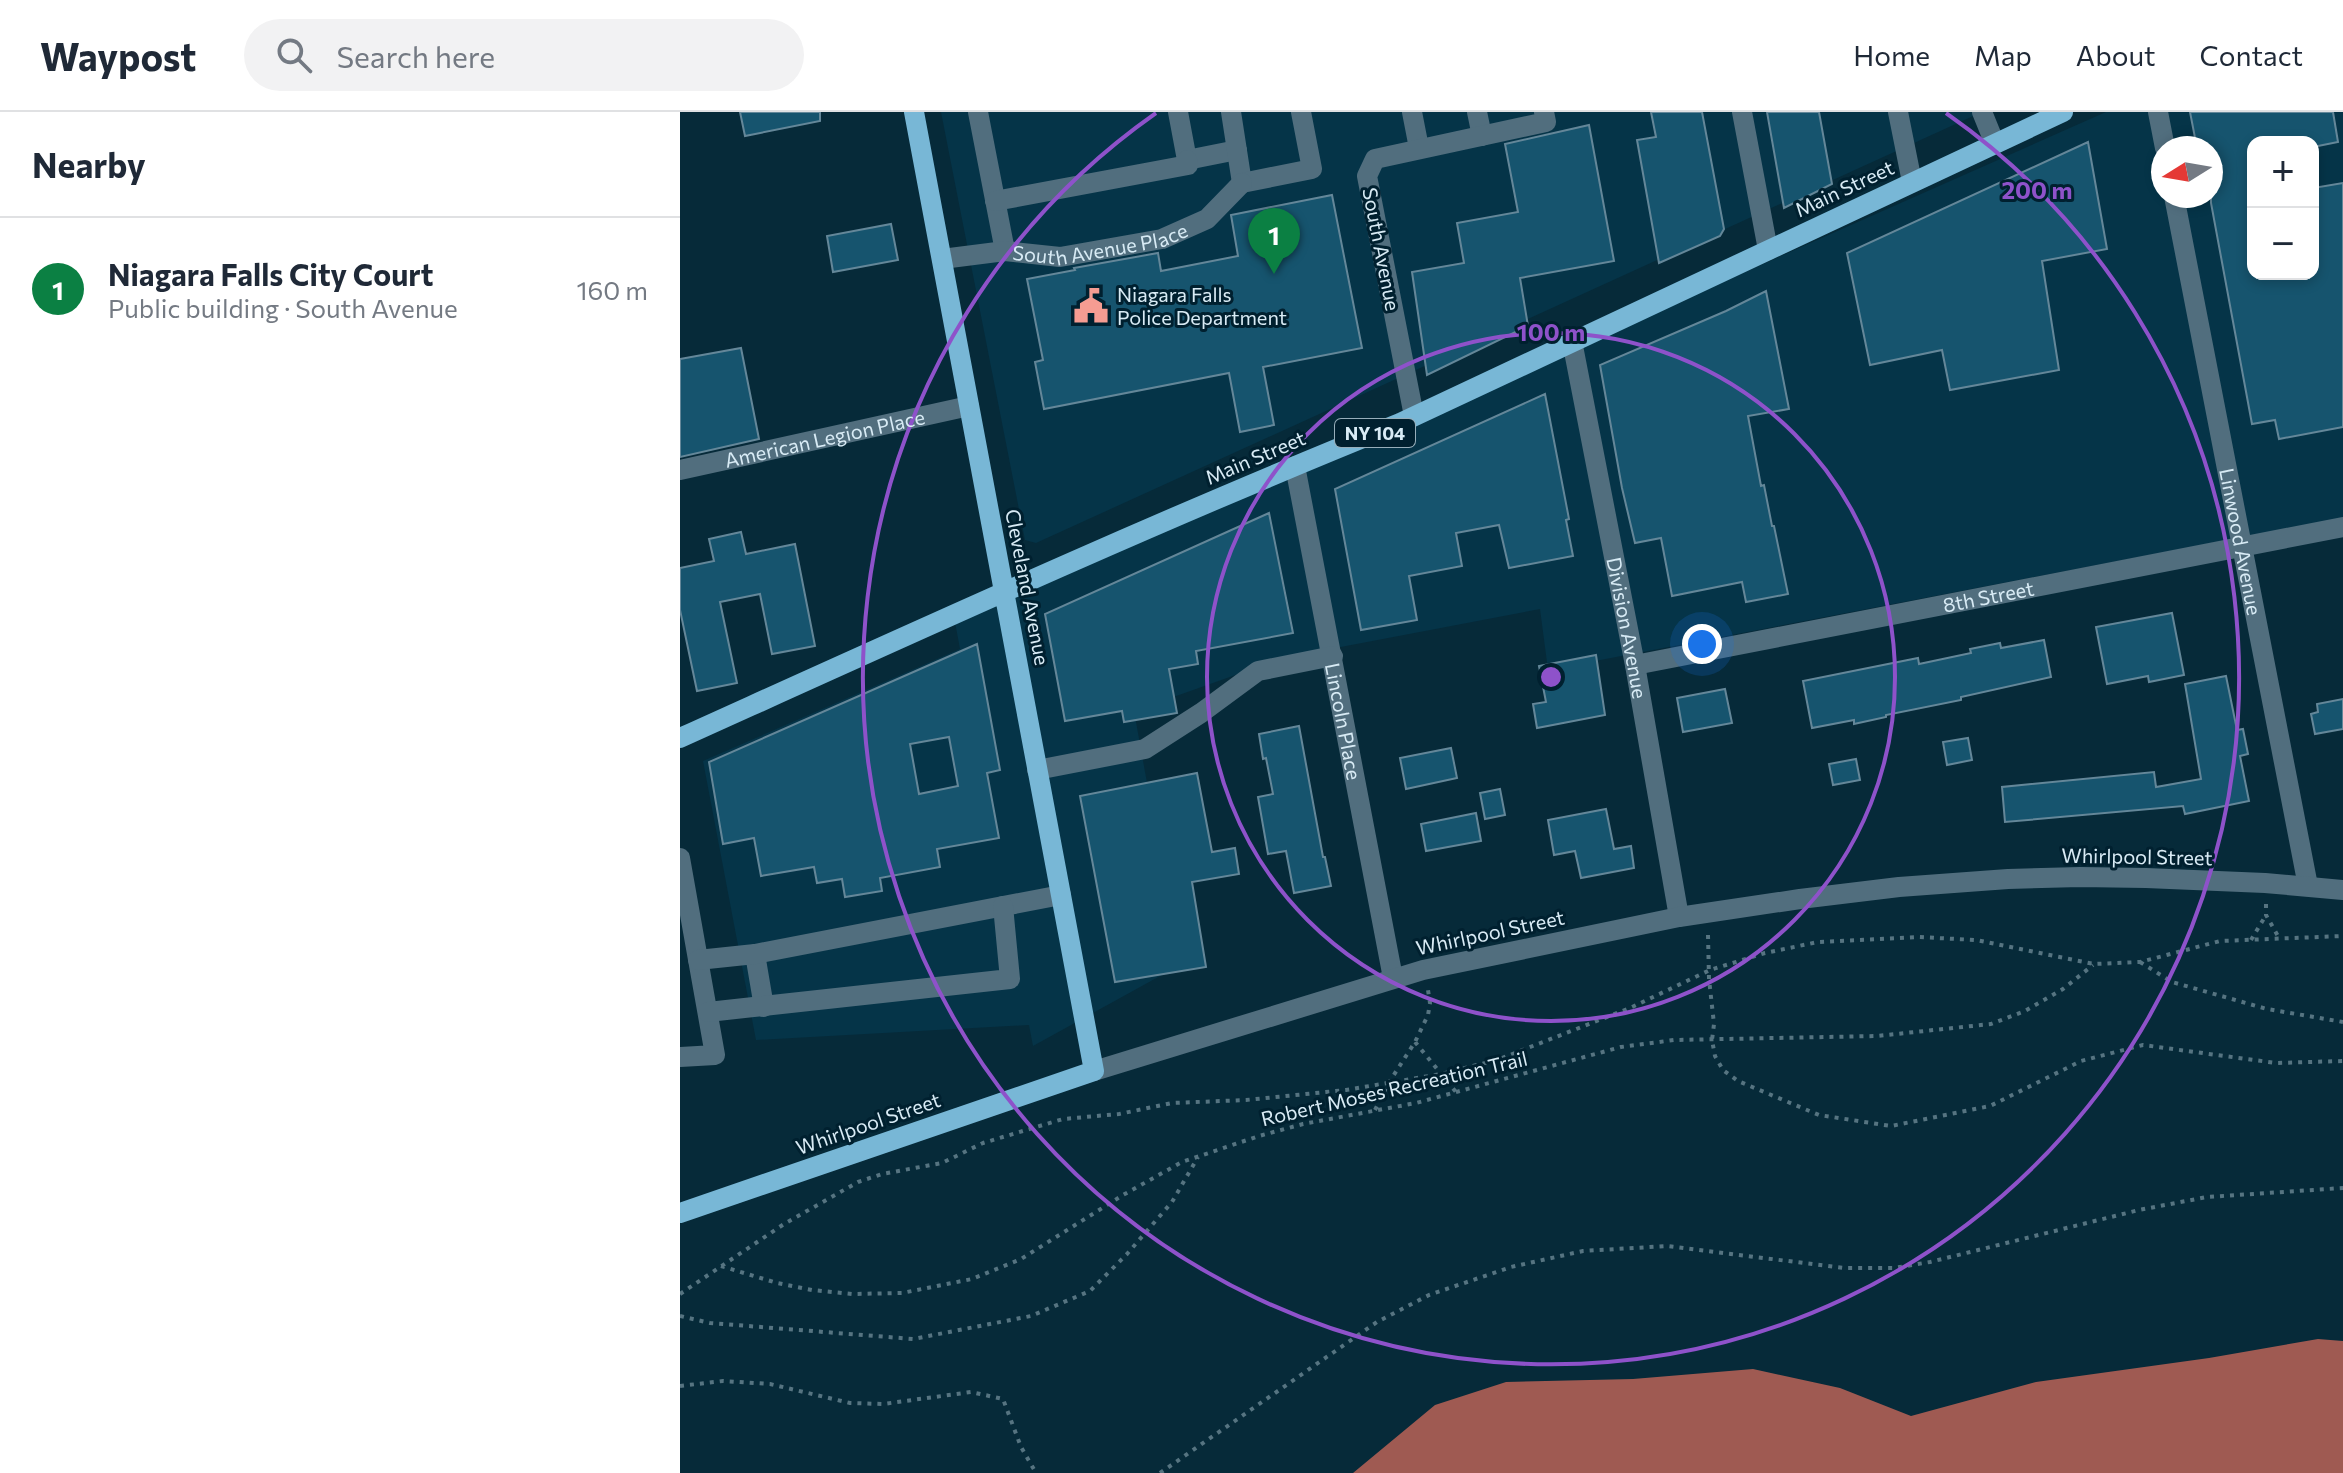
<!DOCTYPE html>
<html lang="en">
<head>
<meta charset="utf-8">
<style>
	body { margin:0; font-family:Commissioner,sans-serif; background:#f2f2f3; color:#1f2937 }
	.controls { position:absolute; right:24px; top:24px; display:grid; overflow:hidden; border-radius:16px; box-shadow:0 4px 12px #0003 }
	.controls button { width:72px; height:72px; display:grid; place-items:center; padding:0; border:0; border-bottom:2px solid #e0e1e3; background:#fff; color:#1f2937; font:40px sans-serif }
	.compass { position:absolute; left:1471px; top:24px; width:72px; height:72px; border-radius:50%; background:#fff; box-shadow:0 4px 12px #0003; rotate:259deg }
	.you { position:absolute; left:1022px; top:532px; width:28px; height:28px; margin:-20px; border:6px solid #fff; border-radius:50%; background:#1a73e8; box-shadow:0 0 0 12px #1a73e833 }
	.badge { display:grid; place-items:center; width:52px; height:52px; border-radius:50%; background:#0b8043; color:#fff; font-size:26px; font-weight:700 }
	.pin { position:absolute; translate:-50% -66px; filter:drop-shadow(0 2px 4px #0008) }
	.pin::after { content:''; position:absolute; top:42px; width:28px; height:24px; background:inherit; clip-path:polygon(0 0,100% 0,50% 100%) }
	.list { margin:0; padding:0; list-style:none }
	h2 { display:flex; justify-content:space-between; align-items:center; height:104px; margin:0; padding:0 32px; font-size:34px }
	h2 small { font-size:26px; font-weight:400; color:#747a83 }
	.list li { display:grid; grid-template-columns:52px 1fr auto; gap:24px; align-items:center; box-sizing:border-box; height:144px; padding:0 32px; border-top:2px solid #e0e1e3 }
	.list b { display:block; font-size:30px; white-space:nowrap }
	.list p { margin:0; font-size:26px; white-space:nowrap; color:#747a83 }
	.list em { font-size:26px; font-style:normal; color:#747a83 }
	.icon { flex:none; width:44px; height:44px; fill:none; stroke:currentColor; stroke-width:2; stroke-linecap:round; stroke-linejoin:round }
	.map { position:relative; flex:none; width:1663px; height:1361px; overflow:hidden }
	header { display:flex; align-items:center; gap:48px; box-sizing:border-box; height:112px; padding:0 40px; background:#fff; border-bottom:2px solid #e0e1e3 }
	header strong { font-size:38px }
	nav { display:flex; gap:44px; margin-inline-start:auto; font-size:28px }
	.search { width:560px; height:72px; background:#f2f2f3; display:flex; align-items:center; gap:20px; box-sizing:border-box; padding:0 28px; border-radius:44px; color:#747a83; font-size:30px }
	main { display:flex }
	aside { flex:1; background:#fff }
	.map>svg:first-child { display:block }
	.built { fill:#053448; fill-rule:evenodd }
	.water { fill:#9f5a52 }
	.building { fill:#16546e; stroke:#648799; stroke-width:2; fill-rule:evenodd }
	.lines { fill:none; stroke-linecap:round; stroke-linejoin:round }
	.path { stroke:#567481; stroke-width:4; stroke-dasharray:4 6; stroke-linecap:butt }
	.minor { stroke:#516e7e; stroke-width:20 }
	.major { stroke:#78b7d6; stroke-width:20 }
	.ring { fill:none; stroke:#8e52ca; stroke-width:4 }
	.labels { text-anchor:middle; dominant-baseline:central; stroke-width:6; stroke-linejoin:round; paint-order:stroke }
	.shield { fill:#00202f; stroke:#97aeba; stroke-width:2 }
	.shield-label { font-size:18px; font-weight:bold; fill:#d8ebf5 }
	.street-label { font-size:20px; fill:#d8ebf5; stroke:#00202f }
	.poi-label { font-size:20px; fill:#d8ebf5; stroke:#00202f; text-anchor:start }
	.centre { fill:#8e52ca; stroke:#00202f; stroke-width:4 }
	.ring-label { font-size:24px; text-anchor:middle; font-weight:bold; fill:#8e52ca; stroke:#00202f; stroke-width:6; stroke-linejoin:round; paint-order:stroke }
</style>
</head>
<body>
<header>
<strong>Waypost</strong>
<div class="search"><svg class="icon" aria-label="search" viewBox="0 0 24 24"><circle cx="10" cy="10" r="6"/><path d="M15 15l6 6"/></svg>Search here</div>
<nav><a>Home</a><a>Map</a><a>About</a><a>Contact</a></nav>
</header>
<main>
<aside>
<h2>Nearby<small></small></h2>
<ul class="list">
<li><span class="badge">1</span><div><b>Niagara Falls City Court</b><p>Public building · South Avenue</p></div><em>160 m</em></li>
</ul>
</aside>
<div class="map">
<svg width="1663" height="1361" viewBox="0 0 1663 1361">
	<rect width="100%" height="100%" fill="#062a39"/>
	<path class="built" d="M 261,0 L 1302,0 L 356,431 L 345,428 Z
		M 1426,0 L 1663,0 L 1663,406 L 868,558 L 860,497 L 603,546 L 454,599 L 500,853 L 353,934 L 349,913 L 76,928 L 23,649 L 280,537 L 275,510 ZM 1573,30 L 1633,30 L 1633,162 L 1573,162 ZM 1483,36 L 1531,36 L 1531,84 L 1483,84 Z"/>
	<path class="water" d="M 1638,1227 L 1663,1229 L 1663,1361 L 673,1361 L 755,1293 L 826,1270 L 953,1267 L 1073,1257 L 1160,1276 L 1231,1304 L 1356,1270 L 1529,1246 Z"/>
	<path class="building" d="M 60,0 L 140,0 L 140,9 L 65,24 Z
		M 971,0 L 1022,0 L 1044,117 L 1040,124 L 979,151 L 957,28 L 976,25 Z
		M 1087,0 L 1139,0 L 1152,72 L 1104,96 Z
		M 1510,0 L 1653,0 L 1658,30 L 1633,35 L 1633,30 L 1573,30 L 1573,162 L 1633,162 L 1633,76 L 1663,71 L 1663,315 L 1599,327 L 1595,308 L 1572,312 L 1531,91 L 1531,36 L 1517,36 Z
		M 909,13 L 934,149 L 840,166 L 848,214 L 747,263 L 732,160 L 784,151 L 777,111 L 838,100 L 825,32 Z
		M 1408,30 L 1427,137 L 1362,149 L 1379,258 L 1270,278 L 1262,238 L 1190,253 L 1167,141 Z
		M 652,83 L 682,236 L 583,255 L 594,313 L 560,320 L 549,261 L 364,297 L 355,250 L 363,248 L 347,167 L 395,158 L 394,156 L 478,141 L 481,159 L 558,144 L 551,103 Z
		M 211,112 L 218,148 L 153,160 L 147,124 Z
		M 1086,179 L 1109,297 L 1068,304 L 1081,374 L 1084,373 L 1092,414 L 1094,414 L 1108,482 L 1066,490 L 1062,470 L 992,484 L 981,426 L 955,431 L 942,376 L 920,253 L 1046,199 Z
		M 61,236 L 79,327 L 0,345 L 0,247 Z
		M 865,282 L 889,407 L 886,408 L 893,444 L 829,456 L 819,413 L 776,421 L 782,454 L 729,464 L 737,508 L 681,518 L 655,377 Z
		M 589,401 L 613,521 L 516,539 L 518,552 L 489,557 L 497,601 L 444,610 L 442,599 L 385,609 L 365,502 Z
		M 61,420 L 66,442 L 115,432 L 135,534 L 92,542 L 80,482 L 40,490 L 57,571 L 17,579 L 0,498 L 0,456 L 34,449 L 29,427 Z
		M 1492,501 L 1504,563 L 1469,570 L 1468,564 L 1427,572 L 1416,515 Z
		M 1364,528 L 1371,565 L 1281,585 L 1281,588 L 1206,603 L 1206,605 L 1174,612 L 1174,608 L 1132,616 L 1123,569 L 1238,546 L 1239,552 L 1291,541 L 1290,537 L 1320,531 L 1321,536 Z
		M 297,532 L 320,658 L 307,661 L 319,726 L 257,737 L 260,755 L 200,766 L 202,779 L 165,785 L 162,767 L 137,771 L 134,755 L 81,764 L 74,726 L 43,732 L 29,650 ZM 269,625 L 278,674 L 239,682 L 230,632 Z
		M 916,543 L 925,603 L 857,616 L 853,592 L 866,590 L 859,554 Z
		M 1546,564 L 1557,618 L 1563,617 L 1568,642 L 1560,644 L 1569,689 L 1505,702 L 1503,694 L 1325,710 L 1322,675 L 1474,660 L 1476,675 L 1521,667 L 1505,572 Z
		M 1045,577 L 1052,611 L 1003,620 L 997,586 Z
		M 1663,587 L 1663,617 L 1635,622 L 1631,602 L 1638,600 L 1637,592 Z
		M 619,614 L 643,745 L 645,745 L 651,774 L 614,781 L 606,739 L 588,742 L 578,685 L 593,682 L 586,646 L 583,647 L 579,622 Z
		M 1288,626 L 1292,648 L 1267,653 L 1263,630 Z
		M 771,636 L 777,666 L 726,677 L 720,646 Z
		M 1176,647 L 1180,668 L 1153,673 L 1149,652 Z
		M 517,661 L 532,740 L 555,736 L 559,762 L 512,770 L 526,855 L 435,870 L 400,684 Z
		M 820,677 L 825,703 L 805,707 L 800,681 Z
		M 926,697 L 934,737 L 951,734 L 954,756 L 901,766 L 895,739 L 874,743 L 868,708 Z
		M 796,701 L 801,729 L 746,739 L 741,712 Z"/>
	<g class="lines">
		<path class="path" d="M 1586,792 L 1586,803 L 1599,826
			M 1028,823 L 1029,867 L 1034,912 L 1032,928 L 1035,944 L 1043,958 L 1058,969 L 1139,1003 L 1211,1014 L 1310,994 L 1401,949 L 1463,933 L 1596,951 L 1663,949
			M 1571,828 L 1586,803
			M 1460,850 L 1492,870 L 1587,897 L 1663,910
			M 735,930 L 776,980
			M 695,998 L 708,972 L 735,930 L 748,903 L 750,891 L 748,878
			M 41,1154 L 97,1171 L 132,1178 L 172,1182 L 222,1181 L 292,1167 L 341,1147 L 443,1083 L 502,1050 L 579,1024 L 623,1012 L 736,991 L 941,935 L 994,928 L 1197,924 L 1311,912 L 1345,899 L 1383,877 L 1413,853
			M 0,1182 L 104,1112 L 178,1070 L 202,1062 L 262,1051 L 303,1031 L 383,1007 L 439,1002 L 492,991 L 566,988 L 666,978 L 761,962 L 817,948 L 950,896 L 1030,858 L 1085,841 L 1138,830 L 1238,825 L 1296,828 L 1414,852 L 1460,850 L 1540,829 L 1663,824
			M 0,1204 L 30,1211 L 233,1227 L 351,1204 L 410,1179 L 447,1142 L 492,1090 L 518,1045
			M 0,1274 L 43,1269 L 90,1272 L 170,1291 L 203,1292 L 291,1280 L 323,1287 L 341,1335 L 356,1361
			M 480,1361 L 697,1210 L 749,1183 L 831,1155 L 903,1139 L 987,1134 L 1164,1156 L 1214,1156 L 1250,1150 L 1459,1098 L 1527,1085 L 1663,1076"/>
		<g class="minor">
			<path d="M 298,0 L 325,139"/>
			<path d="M 498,0 L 507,48 L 557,38"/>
			<path d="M 551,0 L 562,71"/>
			<path d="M 732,0 L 739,36"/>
			<path d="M 797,0 L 802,24"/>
			<path d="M 1062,0 L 1088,138"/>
			<path d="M 1218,0 L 1232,70"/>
			<path d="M 1302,0 L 1315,32"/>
			<path d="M 1478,0 L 1485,36"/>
			<path d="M 562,71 L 632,57 L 621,0"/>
			<path id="s1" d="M 1494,84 L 1628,774"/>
			<path d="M 315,89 L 508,53 L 507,48"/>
			<path id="s2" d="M 262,147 L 325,139 L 380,145 L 482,127 L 527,107 L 562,71"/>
			<path id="s3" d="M 892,229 L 955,553 L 999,805"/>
			<path d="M 734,304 L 687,64 L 695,47 L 866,10 L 864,0"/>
			<path id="s4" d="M 615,354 L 713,866"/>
			<path id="s5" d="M 0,358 L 289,294"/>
			<path id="s6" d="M 955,553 L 1663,415"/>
			<path d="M 357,658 L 465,637 L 521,601 L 578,559 L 653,544"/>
			<path d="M 0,746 L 35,943 L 0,945"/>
			<path d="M 75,842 L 84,895"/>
			<path d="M 18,848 L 75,842 L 381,783"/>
			<path d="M 28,900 L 330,867 L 323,794"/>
			<path d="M 414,959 L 743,858 L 999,805 L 1120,787 L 1219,775 L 1328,767 L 1400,765 L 1466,766 L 1585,771 L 1663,778"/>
		</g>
		<path class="major" d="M 0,626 C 239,518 477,409 720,311 L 1383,0
			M 0,1101 L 414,959 L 234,0"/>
	</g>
	<g class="ring">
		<circle cx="871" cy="565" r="344"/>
		<path d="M1266 1A688 688 0 1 1 476 1"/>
	</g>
	<defs>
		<g id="civic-bare" transform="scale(2.76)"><path d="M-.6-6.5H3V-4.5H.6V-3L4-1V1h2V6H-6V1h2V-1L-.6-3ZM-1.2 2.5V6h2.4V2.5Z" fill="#f59c92" stroke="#00202f" stroke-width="2.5" paint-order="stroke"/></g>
	</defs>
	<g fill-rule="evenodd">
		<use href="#civic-bare" x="411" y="194"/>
	</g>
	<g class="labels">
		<rect class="shield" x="655" y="307" width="80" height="28" rx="6"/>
		<g class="shield-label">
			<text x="695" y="321">NY 104</text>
		</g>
		<g class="street-label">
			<text transform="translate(1164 76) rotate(-25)">Main Street</text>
			<text stroke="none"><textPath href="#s2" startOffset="160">South Avenue Place</textPath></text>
			<text transform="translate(702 137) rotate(79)">South Avenue</text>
			<text stroke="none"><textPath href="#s5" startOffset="148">American Legion Place</textPath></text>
			<text transform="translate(575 345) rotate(-23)">Main Street</text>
			<text stroke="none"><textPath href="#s1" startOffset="352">Linwood Avenue</textPath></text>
			<text transform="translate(348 475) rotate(79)">Cleveland Avenue</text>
			<text stroke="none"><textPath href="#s6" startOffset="360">8th Street</textPath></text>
			<text stroke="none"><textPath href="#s3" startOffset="292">Division Avenue</textPath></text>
			<text stroke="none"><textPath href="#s4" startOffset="260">Lincoln Place</textPath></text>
			<text transform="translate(1457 744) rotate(1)">Whirlpool Street</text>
			<text transform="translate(810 820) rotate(-12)">Whirlpool Street</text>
			<text transform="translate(714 976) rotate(-13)">Robert Moses Recreation Trail</text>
			<text transform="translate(188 1011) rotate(-19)">Whirlpool Street</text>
		</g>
		<g class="poi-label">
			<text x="437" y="182">Niagara Falls<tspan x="437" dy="23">Police Department</tspan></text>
		</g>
	</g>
	<circle cx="871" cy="565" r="12" class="centre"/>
	<g class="ring-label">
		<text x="1357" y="87">200 m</text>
		<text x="871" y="229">100 m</text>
	</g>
</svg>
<div class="controls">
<button>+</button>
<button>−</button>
</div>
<svg class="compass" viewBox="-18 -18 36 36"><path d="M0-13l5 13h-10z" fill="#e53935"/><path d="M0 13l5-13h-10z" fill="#747a83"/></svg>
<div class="you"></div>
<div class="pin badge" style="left:594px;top:162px">1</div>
</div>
</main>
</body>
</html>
